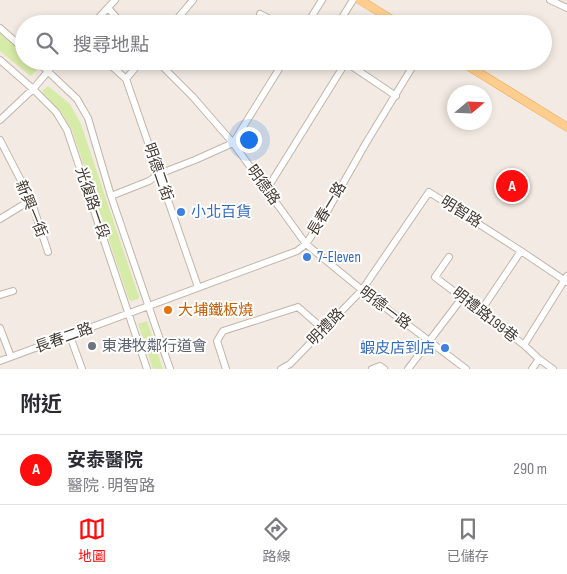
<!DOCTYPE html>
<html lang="zh-TW">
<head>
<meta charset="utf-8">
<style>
	body { margin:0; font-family:"Sofia Sans Condensed","Noto Sans TC",sans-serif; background:#f2f2f3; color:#2b2b33 }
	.compass { position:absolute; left:447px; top:85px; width:45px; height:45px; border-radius:50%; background:#fff; box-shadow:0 2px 8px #0003; rotate:71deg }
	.you { position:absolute; left:248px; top:139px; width:18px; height:18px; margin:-12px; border:4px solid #fff; border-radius:50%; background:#1a73e8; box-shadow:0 0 0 8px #1a73e833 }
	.badge { display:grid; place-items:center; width:32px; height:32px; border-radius:50%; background:#ff0d0e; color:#fff; font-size:16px; font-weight:700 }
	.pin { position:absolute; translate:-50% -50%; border:2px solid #fff; box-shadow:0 1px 5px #0006 }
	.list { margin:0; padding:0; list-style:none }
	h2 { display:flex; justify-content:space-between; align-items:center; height:65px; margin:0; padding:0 20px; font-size:21px }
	h2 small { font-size:16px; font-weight:400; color:#7c7c81 }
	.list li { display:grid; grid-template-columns:32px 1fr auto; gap:15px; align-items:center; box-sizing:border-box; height:70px; padding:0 20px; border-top:1px solid #e1e1e2 }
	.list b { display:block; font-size:19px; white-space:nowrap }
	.list p { margin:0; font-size:16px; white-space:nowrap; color:#7c7c81 }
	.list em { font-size:16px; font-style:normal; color:#7c7c81 }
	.icon { flex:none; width:28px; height:28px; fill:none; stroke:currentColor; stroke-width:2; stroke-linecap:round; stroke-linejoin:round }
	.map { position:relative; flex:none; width:567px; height:369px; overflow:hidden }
	.search { position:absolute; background:#fff; box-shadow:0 2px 8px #0003; left:15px; right:15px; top:15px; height:55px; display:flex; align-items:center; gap:12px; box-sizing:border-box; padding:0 18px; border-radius:28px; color:#7c7c81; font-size:19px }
	.sheet { height:135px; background:#fff }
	nav { display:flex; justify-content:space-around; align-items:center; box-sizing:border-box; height:70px; border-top:1px solid #e1e1e2; background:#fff; font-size:14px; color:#7c7c81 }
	nav a { display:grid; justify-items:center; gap:2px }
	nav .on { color:#ff0d0e }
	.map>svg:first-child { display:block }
	.green { fill:#d7eba8 }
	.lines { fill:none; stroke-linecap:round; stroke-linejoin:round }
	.minor-casing { stroke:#c2b4a8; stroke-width:8 }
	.major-casing { stroke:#eca858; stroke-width:9 }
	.minor { stroke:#fff; stroke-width:6 }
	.major { stroke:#ffce8f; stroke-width:8 }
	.shop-dot { fill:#3f7fe0; stroke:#fff; stroke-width:2 }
	.food-dot { fill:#e8710a; stroke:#fff; stroke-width:2 }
	.worship-dot { fill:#6b7280; stroke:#fff; stroke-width:2 }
	.labels { text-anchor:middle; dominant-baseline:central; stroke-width:4; stroke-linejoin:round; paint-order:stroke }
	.street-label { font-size:15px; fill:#453b33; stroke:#fff }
	.shop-label { font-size:15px; fill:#366cbe; stroke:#fff; text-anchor:start }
	.food-label { font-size:15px; fill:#c56008; stroke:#fff; text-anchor:start }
	.worship-label { font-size:15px; fill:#5b616d; stroke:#fff; text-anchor:start }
</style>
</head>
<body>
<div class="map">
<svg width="567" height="369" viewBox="0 0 567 369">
	<rect width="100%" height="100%" fill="#f3ebe3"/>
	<path class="green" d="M 0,31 L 24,52 L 24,61 L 34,61 L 39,68 L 31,76 L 29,75 L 0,51 Z
		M 48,86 L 70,104 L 81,124 L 139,297 L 138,299 L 132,301 L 129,300 L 72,130 L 61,112 L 43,93 L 43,90 Z
		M 147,321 L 163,369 L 153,369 L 138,324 Z"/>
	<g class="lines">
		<g class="minor-casing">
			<path id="minor" d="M 550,0 L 567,8
				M 108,8 L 122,24
				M 260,14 L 280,24
				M 93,24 L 115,0
				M 173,24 L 193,0
				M 307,24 L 322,0
				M 338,24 L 353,0
				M 0,28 L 24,49
				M 0,60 L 33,89 L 56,112 L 67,130 L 147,369
				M 37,61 L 77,99 L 88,118 L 111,196 L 170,369
				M 106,61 L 126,79
				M 141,61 L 126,79 L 198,287
				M 157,61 L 193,97 L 233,143 L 306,244 L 362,290 L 466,369
				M 344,61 L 396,96
				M 0,120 L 33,89 L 57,61
				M 0,140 L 31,200 L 48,252
				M 267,189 L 346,62
				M 111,196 L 149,181 L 159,174 L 195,160 L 233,143 L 284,61
				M 0,219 L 31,200
				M 449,257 L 435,277 L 524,345 L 539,359 L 553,369
				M 0,295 L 13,291
				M 480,312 L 521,251
				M 0,328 L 11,357
				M 70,336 L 82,369
				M 524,345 L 567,276
				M 0,361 L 297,251 L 306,244 L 325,215 L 366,143 L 416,61
				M 226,369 L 217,341 L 223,331 L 298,307 L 323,329
				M 281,369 L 290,364 L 362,290 L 429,192 L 521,251 L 567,282
				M 372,369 L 380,366 L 384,369
				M 408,369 L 462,298
				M 532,369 L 539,359"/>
		</g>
		<g class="major-casing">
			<path id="major" d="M 360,0 L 399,24
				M 460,61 L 567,127"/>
		</g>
		<use href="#minor" class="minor"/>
		<use href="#major" class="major"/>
	</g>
	<g class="shop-dot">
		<circle cx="181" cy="212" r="5"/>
		<circle cx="307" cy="257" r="5"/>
		<circle cx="445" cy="348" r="5"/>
	</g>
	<circle class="food-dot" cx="168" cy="310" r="5"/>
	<circle class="worship-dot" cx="92" cy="346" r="5"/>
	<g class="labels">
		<g class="street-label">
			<text transform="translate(158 172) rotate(71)">明德二街</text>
			<text transform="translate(263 185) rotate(54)">明德路</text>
			<text transform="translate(92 203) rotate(71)">光復路一段</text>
			<text transform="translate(31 209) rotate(68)">新興一街</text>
			<text transform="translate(327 209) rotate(-59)">長春一路</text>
			<text transform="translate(461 212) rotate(32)">明智路</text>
			<text transform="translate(385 308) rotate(37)">明德一路</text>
			<text transform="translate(485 315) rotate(38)">明禮路199巷</text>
			<text transform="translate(326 327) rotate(-46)">明禮路</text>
			<text transform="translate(64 338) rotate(-20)">長春二路</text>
		</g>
		<g class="shop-label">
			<text x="191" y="212">小北百貨</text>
			<text x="317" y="257">7-Eleven</text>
			<text x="435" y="348" text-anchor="end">蝦皮店到店</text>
		</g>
		<g class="food-label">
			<text x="178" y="310">大埔鐵板燒</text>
		</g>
		<g class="worship-label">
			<text x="102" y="346">東港牧鄰行道會</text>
		</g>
	</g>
</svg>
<svg class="compass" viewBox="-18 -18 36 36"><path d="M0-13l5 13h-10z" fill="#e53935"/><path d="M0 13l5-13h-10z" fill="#7c7c81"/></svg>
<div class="you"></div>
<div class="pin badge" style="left:512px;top:186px">A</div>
<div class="search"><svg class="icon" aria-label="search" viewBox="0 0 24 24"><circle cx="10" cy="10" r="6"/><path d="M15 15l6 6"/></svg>搜尋地點</div>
</div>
<section class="sheet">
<h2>附近<small></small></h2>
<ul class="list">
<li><span class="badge">A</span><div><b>安泰醫院</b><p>醫院 · 明智路</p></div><em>290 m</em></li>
</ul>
</section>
<nav>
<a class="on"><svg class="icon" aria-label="map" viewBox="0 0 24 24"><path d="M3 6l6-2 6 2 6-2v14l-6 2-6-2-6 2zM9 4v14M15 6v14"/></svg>地圖</a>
<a><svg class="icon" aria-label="directions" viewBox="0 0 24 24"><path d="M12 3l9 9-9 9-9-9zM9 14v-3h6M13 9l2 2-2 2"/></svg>路線</a>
<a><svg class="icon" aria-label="saved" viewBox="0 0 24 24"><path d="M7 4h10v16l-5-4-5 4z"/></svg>已儲存</a>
</nav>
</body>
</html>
